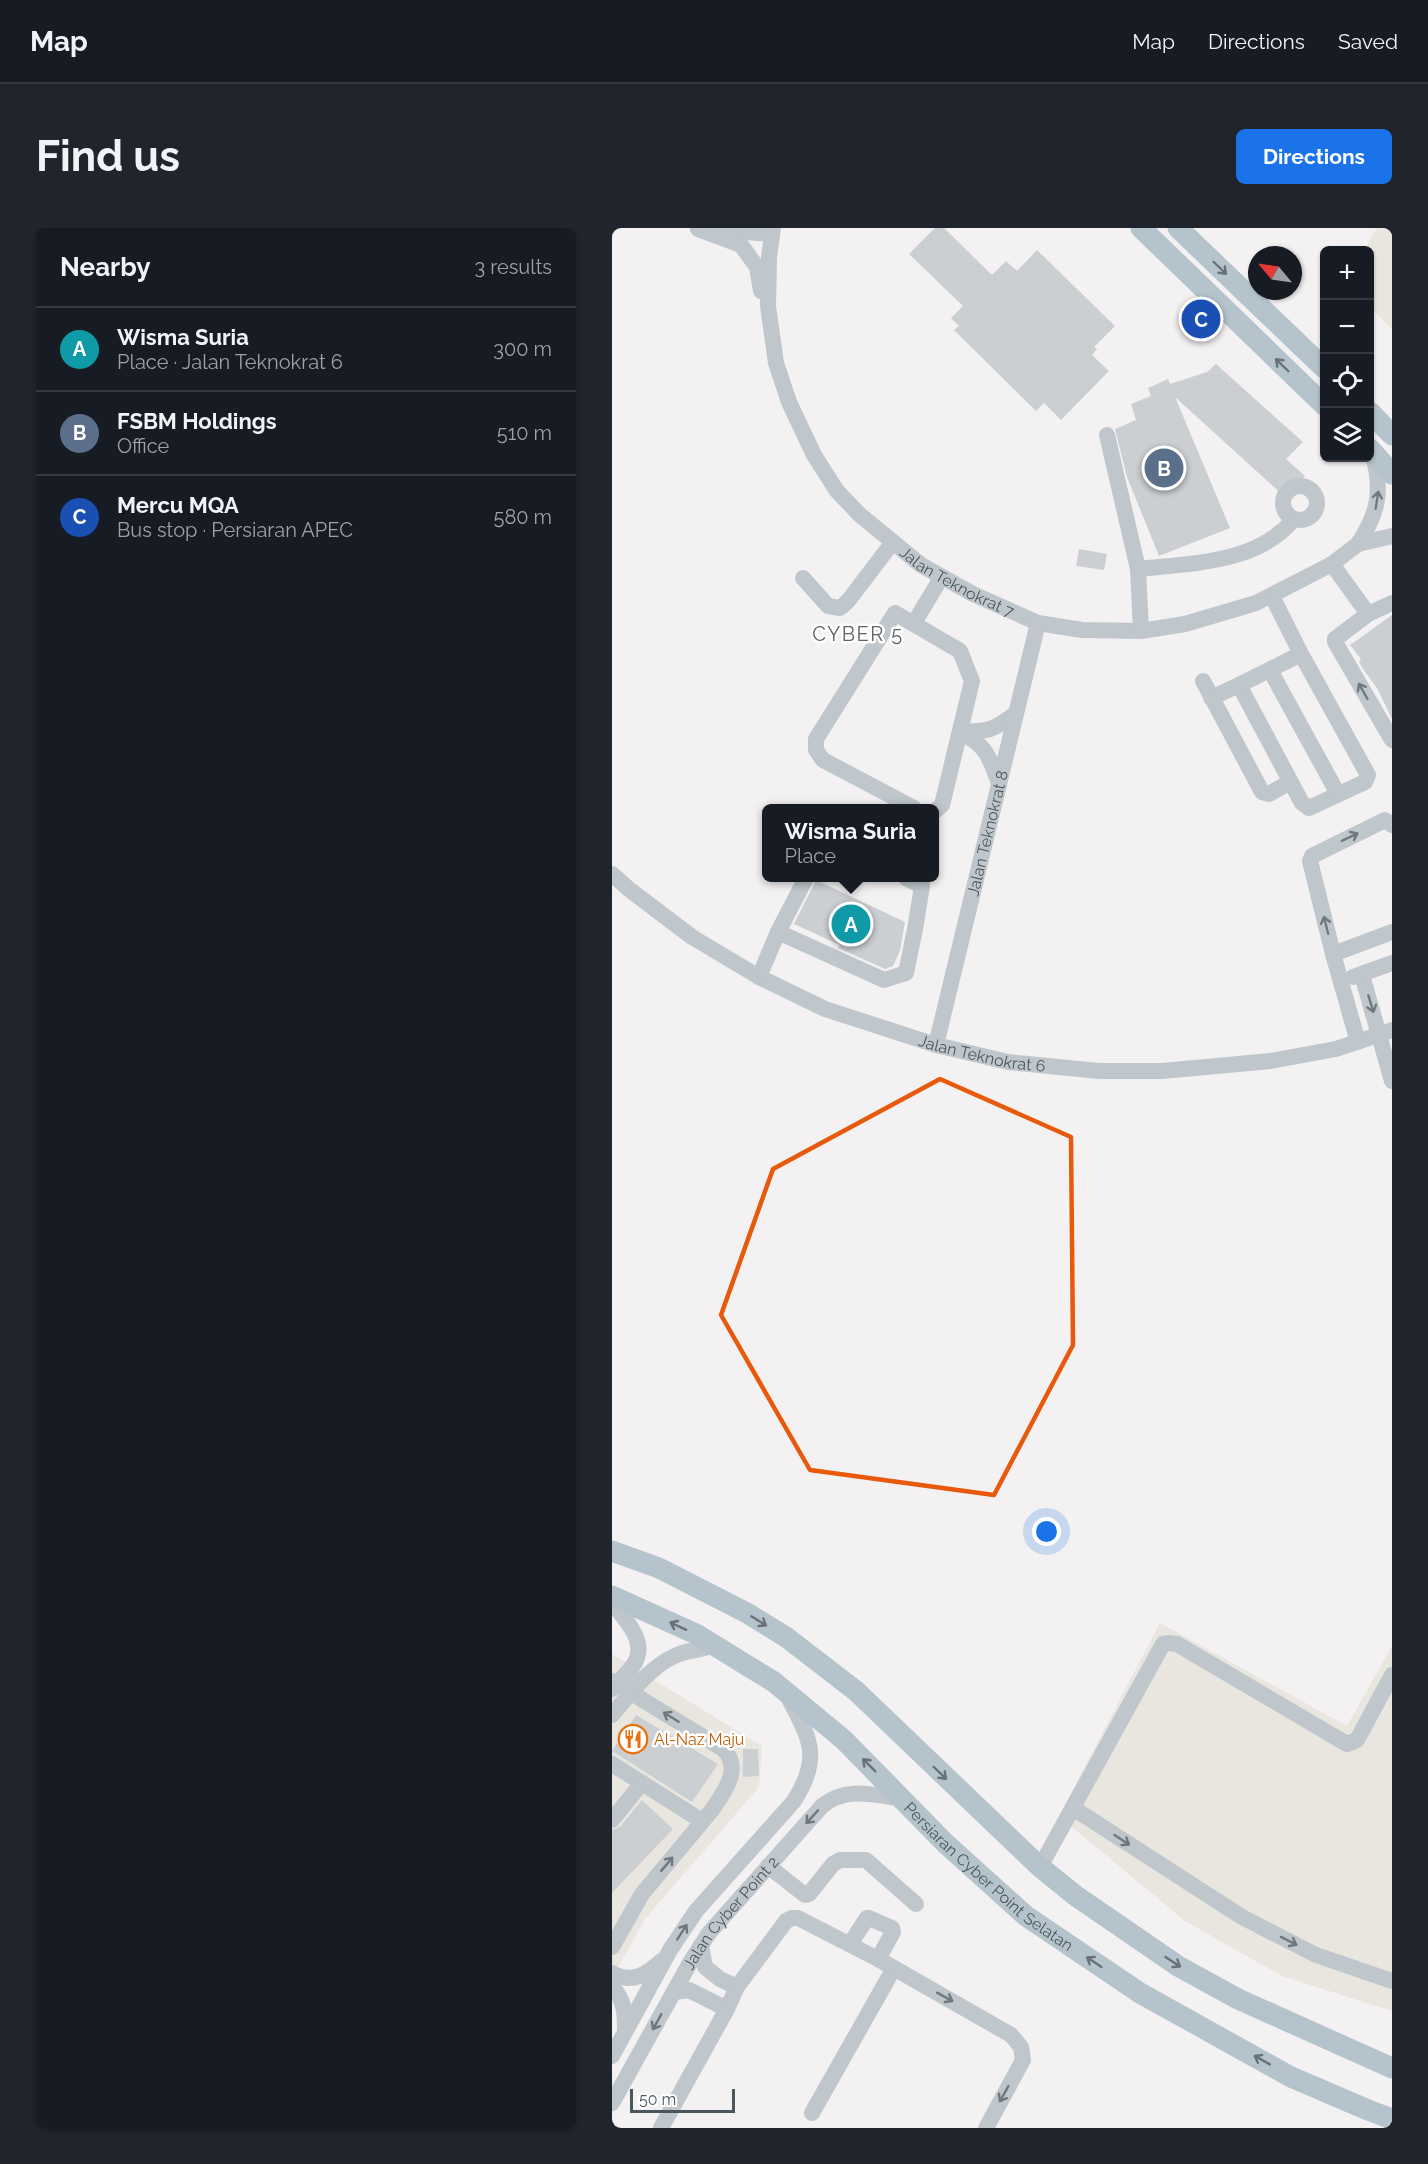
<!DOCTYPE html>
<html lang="en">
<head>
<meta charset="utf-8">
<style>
	body { margin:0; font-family:Raleway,sans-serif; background:#20242c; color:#f1f3f6 }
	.controls { position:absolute; right:18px; top:18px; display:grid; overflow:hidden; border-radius:9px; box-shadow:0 2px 4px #0004 }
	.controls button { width:54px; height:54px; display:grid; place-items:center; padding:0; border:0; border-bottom:2px solid #363941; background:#171b24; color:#f1f3f6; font:30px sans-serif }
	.compass { position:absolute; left:636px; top:18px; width:54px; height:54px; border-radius:50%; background:#171b24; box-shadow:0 2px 4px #0004; rotate:299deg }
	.scale { position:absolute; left:18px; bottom:15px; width:105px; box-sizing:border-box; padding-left:6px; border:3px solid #4b575c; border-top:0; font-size:16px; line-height:21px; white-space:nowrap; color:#4b575c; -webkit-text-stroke:4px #fff; paint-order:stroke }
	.you { position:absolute; left:435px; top:1304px; width:21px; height:21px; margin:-15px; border:4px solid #fff; border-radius:50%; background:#1a73e8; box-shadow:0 0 0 9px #1a73e833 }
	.badge { display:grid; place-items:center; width:39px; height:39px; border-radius:50%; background:#1a73e8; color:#fff; font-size:20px; font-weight:700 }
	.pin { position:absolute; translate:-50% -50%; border:3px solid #fff; box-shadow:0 2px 6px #0006 }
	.popup { position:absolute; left:150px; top:576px; width:177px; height:78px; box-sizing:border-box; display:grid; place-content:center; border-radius:9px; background:#171b24; filter:drop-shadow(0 2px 4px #0005); font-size:20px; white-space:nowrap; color:#9ea1a6 }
	.popup b { font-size:22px; color:#f1f3f6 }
	.popup::after { content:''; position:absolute; left:50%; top:100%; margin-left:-12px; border:12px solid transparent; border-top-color:#171b24 }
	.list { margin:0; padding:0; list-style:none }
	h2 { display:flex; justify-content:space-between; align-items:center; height:78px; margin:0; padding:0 24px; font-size:26px }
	h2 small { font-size:20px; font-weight:400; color:#9ea1a6 }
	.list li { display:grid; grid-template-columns:39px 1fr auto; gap:18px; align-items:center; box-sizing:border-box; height:84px; padding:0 24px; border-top:2px solid #363941 }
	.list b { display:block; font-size:22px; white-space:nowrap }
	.list p { margin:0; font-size:20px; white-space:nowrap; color:#9ea1a6 }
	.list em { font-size:20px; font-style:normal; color:#9ea1a6 }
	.icon { flex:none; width:33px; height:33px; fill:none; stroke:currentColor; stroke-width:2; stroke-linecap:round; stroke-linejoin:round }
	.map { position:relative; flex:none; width:780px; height:1900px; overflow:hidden; border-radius:9px }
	header { display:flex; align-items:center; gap:36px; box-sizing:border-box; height:84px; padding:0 30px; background:#171b24; border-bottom:2px solid #363941 }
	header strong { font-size:28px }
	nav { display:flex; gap:33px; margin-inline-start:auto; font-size:21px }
	.intro { display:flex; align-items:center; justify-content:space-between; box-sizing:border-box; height:144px; padding:0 36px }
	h1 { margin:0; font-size:42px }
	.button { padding:15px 27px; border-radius:9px; background:#1a73e8; color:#fff; font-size:21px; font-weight:700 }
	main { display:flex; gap:36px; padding:0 36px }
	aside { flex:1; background:#171b24; border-radius:9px; box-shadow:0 2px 4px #0004 }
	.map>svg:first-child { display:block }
	.commercial { fill:#e9e5df }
	.building { fill:#cccfd2 }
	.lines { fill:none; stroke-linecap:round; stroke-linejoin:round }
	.minor { stroke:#bfc7cc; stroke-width:16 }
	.major { stroke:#b5c4cc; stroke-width:21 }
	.oneway { stroke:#667278 }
	.oneway2 { stroke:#6e797e }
	.marked { fill:none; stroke:#e8590c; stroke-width:4.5; stroke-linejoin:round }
	.labels { text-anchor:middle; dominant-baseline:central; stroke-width:5; stroke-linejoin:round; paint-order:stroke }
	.street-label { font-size:16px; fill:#4b575c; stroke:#fff }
	.food-label { font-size:16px; fill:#c56008; stroke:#fff; text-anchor:start }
	.quarter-label { font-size:20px; letter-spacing:1.5px; fill:#5e6265; stroke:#fff }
</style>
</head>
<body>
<header>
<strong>Map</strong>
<nav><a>Map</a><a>Directions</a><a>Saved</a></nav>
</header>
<div class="intro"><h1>Find us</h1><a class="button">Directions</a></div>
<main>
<aside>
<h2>Nearby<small>3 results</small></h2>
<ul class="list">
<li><span class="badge" style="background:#0f9aa8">A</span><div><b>Wisma Suria</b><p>Place · Jalan Teknokrat 6</p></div><em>300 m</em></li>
<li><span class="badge" style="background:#5c6f8a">B</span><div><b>FSBM Holdings</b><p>Office</p></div><em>510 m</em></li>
<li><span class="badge" style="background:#1a4fb4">C</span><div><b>Mercu MQA</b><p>Bus stop · Persiaran APEC</p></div><em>580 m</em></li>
</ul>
</aside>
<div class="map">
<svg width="780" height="1900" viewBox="0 0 780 1900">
	<rect width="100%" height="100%" fill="#f3f1f2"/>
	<path class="commercial" d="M 765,0 L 780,0 L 780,101 L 758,79 L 758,22 L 754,22 L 756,14 Z
		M 548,1395 L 735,1498 L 780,1418 L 780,1783 L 670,1748 L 573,1693 L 447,1588 Z
		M 0,1426 L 150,1518 L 147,1559 L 33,1691 L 0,1750 Z"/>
	<path class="building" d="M 323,0 L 332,0 L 380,47 L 394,33 L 405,43 L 425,22 L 503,98 L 482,119 L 485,121 L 480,127 L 497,143 L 449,192 L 432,175 L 424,183 L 342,102 L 347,98 L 339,90 L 351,78 L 297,26 Z
		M 604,136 L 691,214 L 674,231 L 693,248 L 673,269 L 563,169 L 618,300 L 547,328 L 515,249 L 503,201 L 524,192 L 519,176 L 539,168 L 536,160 L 556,151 L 558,156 L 595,144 Z
		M 467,321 L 495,326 L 492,342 L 464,338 Z
		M 780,387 L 780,491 L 765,460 L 753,444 L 747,434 L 749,431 L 738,417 Z
		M 204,652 L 293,694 L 288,723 L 281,738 L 273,741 L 226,720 L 228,717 L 182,696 Z
		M 24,1487 L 106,1536 L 80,1574 L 0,1523 Z
		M 131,1521 L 146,1521 L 147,1548 L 131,1549 Z
		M 30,1572 L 61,1601 L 0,1665 L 0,1602 L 8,1599 Z"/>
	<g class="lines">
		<g class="minor">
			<path id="s1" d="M 161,0 L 157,29 L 156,78 L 164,135 L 177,174 L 202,227 L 225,263 L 248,287 L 309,337 L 361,366 L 426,395 L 470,402 L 529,403 L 573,396 L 644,375 L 720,336 L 746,316 L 780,308"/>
			<path d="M 86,1 L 129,17 L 145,39 L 149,63"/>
			<path d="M 109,2 L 160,6"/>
			<path d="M 495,207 L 526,341"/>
			<circle cx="688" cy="275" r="17"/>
			<path d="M 746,316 C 767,284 771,261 760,224"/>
			<path d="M 720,336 L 756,386"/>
			<path d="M 191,350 L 216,378 L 228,380 L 236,373 L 281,314"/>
			<path d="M 660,368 L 689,426 L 756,547 L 753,554 L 697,580 L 690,575 L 627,457 L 689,426"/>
			<path d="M 780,375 L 756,386 L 723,411 L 723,414 L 780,512"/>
			<path d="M 302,395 L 329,350"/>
			<path d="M 529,403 L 526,341 C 579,335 645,336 682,291"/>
			<path d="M 658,442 L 726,566"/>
			<path d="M 591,453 L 650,564 L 657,566 L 678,554"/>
			<path d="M 599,470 L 627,457"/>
			<path d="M 387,555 C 376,527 376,519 348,504 C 377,503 381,503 404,485"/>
			<path d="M 302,580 L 211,532 L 204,522 L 204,511 L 283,385 L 348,423 L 360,453 L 330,577 L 323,583"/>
			<path id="s2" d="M 0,646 L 18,662 L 80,709 L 147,749 L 213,781 L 324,817 L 396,834 L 487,843 L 550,843 L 659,833 L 724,821 L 780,802"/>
			<path d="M 166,704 L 272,752 L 294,745 L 303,701 L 310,658 L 294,650"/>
			<path d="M 721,726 L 780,704"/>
			<path d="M 750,747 L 780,853"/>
			<path d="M 147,749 L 166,704 L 194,650"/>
			<path d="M 741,749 L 780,735"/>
			<path d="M 746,814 L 721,726 L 698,633 L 700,628 L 773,592 L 780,597"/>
			<path id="s3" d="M 324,817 L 426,395"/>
			<path d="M 0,1375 C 14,1392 38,1416 20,1439 C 14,1447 6,1454 0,1461"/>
			<path d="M 0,1453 L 111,1521 C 131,1540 112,1564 100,1582 L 30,1666 L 0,1719"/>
			<path d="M 0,1487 C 20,1464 40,1435 70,1425 C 81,1422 92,1421 102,1417"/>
			<path d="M 0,1536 L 90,1593"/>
			<path d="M 461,1580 L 630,1689 L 704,1727 L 780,1753"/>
			<path d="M 0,1592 L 30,1555"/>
			<path d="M 156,1638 L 193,1667 L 197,1666 L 221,1636 L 228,1632 L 254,1632 L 304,1676"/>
			<path d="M 428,1639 L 551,1416 L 557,1415 L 565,1416 L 735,1516 L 745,1512 L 780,1447"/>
			<path d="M 238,1716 L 255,1690 L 257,1690 L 280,1700 L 281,1704 L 266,1731"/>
			<path d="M 89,1717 L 93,1739 L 108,1751 L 125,1759"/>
			<path d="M 0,1745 C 20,1756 34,1747 49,1733"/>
			<path d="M 0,1759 C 13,1772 13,1786 13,1803"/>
			<path d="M 62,1764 L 77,1762 L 115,1781"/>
			<path d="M 0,1828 L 58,1722 L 84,1683 L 182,1573 C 210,1529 198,1511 176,1469"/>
			<path id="s4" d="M 0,1875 L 79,1733 L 97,1705 L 210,1578 C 234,1558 262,1567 291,1571"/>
			<path d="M 200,1885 L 282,1740"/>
			<path d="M 49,1900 L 115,1781 L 125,1759 L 174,1693 L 180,1690 L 186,1690 L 266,1731 L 399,1807 L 409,1819 L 411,1832 L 374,1900"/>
		</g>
		<g class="major">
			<path d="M 529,0 L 712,177"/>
			<path d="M 566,0 L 712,140"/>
			<path d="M 758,184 L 780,207"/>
			<path d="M 758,221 L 780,246"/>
			<path d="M 0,1323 L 47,1340 L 135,1385 L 174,1409 L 244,1463 L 428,1639 L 464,1668 L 566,1738 L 626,1771 L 780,1840"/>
			<path id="s5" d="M 0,1368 L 84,1406 L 162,1454 L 232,1512 L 333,1615 L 414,1688 L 528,1765 L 679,1849 L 756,1882 L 780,1891"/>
		</g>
	</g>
	<defs><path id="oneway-shaft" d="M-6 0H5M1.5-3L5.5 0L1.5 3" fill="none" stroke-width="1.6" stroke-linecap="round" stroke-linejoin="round" transform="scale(1.5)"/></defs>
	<g class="oneway">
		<use href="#oneway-shaft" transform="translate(608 40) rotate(44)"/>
		<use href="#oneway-shaft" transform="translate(670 137) rotate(-136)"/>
		<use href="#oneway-shaft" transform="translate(147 1393) rotate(32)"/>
		<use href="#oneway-shaft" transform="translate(66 1398) rotate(-155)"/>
		<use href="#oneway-shaft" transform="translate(257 1537) rotate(-135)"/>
		<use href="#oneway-shaft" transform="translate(328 1545) rotate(44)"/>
		<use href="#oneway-shaft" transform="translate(482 1734) rotate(-146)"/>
		<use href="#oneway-shaft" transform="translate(561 1734) rotate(33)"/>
		<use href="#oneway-shaft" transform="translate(650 1832) rotate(-151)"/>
	</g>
	<g class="oneway2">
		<use href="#oneway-shaft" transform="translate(765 272) rotate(-81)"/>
		<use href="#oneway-shaft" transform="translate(751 463) rotate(-120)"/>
		<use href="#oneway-shaft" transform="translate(738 609) rotate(-26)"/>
		<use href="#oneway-shaft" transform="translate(714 697) rotate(-104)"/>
		<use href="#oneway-shaft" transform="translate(759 776) rotate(73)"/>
		<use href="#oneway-shaft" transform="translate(59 1489) rotate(-148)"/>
		<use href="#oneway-shaft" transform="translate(200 1589) rotate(132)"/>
		<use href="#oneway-shaft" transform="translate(510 1612) rotate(33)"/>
		<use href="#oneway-shaft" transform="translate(55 1636) rotate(-50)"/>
		<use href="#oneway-shaft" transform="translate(70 1704) rotate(-57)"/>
		<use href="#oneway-shaft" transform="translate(677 1713) rotate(27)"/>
		<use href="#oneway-shaft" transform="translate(333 1769) rotate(29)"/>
		<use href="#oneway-shaft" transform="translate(45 1794) rotate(119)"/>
		<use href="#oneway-shaft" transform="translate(392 1866) rotate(119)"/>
	</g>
	<path class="marked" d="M 328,851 L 459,909 L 461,1117 L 382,1267 L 198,1242 L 109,1087 L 161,941 Z"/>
	<defs>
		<g id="restaurant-ring" transform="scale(1.5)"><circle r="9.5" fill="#fff" stroke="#e8710a" stroke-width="1.5"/><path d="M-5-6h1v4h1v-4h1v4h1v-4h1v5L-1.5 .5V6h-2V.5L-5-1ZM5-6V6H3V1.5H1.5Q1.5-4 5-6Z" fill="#e8710a"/></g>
	</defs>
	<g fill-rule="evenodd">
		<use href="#restaurant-ring" x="21" y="1511"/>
	</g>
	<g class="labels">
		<g class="street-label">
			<text stroke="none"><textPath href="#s1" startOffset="430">Jalan Teknokrat 7</textPath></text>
			<text stroke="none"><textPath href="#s3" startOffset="218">Jalan Teknokrat 8</textPath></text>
			<text stroke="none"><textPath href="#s2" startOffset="417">Jalan Teknokrat 6</textPath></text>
			<text stroke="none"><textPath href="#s5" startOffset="474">Persiaran Cyber Point Selatan</textPath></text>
			<text stroke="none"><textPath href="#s4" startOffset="225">Jalan Cyber Point 2</textPath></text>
		</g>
		<g class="food-label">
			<text x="42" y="1511">Al-Naz Maju</text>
		</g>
		<g class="quarter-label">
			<text x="246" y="406">CYBER 5</text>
		</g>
	</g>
</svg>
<div class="controls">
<button>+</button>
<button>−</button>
<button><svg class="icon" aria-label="locate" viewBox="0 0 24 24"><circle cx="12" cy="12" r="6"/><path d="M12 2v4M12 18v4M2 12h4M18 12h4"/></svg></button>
<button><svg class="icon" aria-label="layers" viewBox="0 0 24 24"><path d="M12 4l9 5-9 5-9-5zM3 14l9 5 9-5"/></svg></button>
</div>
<svg class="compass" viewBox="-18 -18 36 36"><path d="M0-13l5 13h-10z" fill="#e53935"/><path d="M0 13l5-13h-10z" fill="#9ea1a6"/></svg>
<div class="scale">50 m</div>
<div class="you"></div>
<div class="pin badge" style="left:239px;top:696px;background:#0f9aa8">A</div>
<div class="popup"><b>Wisma Suria</b>Place</div>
<div class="pin badge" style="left:552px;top:240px;background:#5c6f8a">B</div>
<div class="pin badge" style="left:589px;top:91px;background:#1a4fb4">C</div>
</div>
</main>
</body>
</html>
